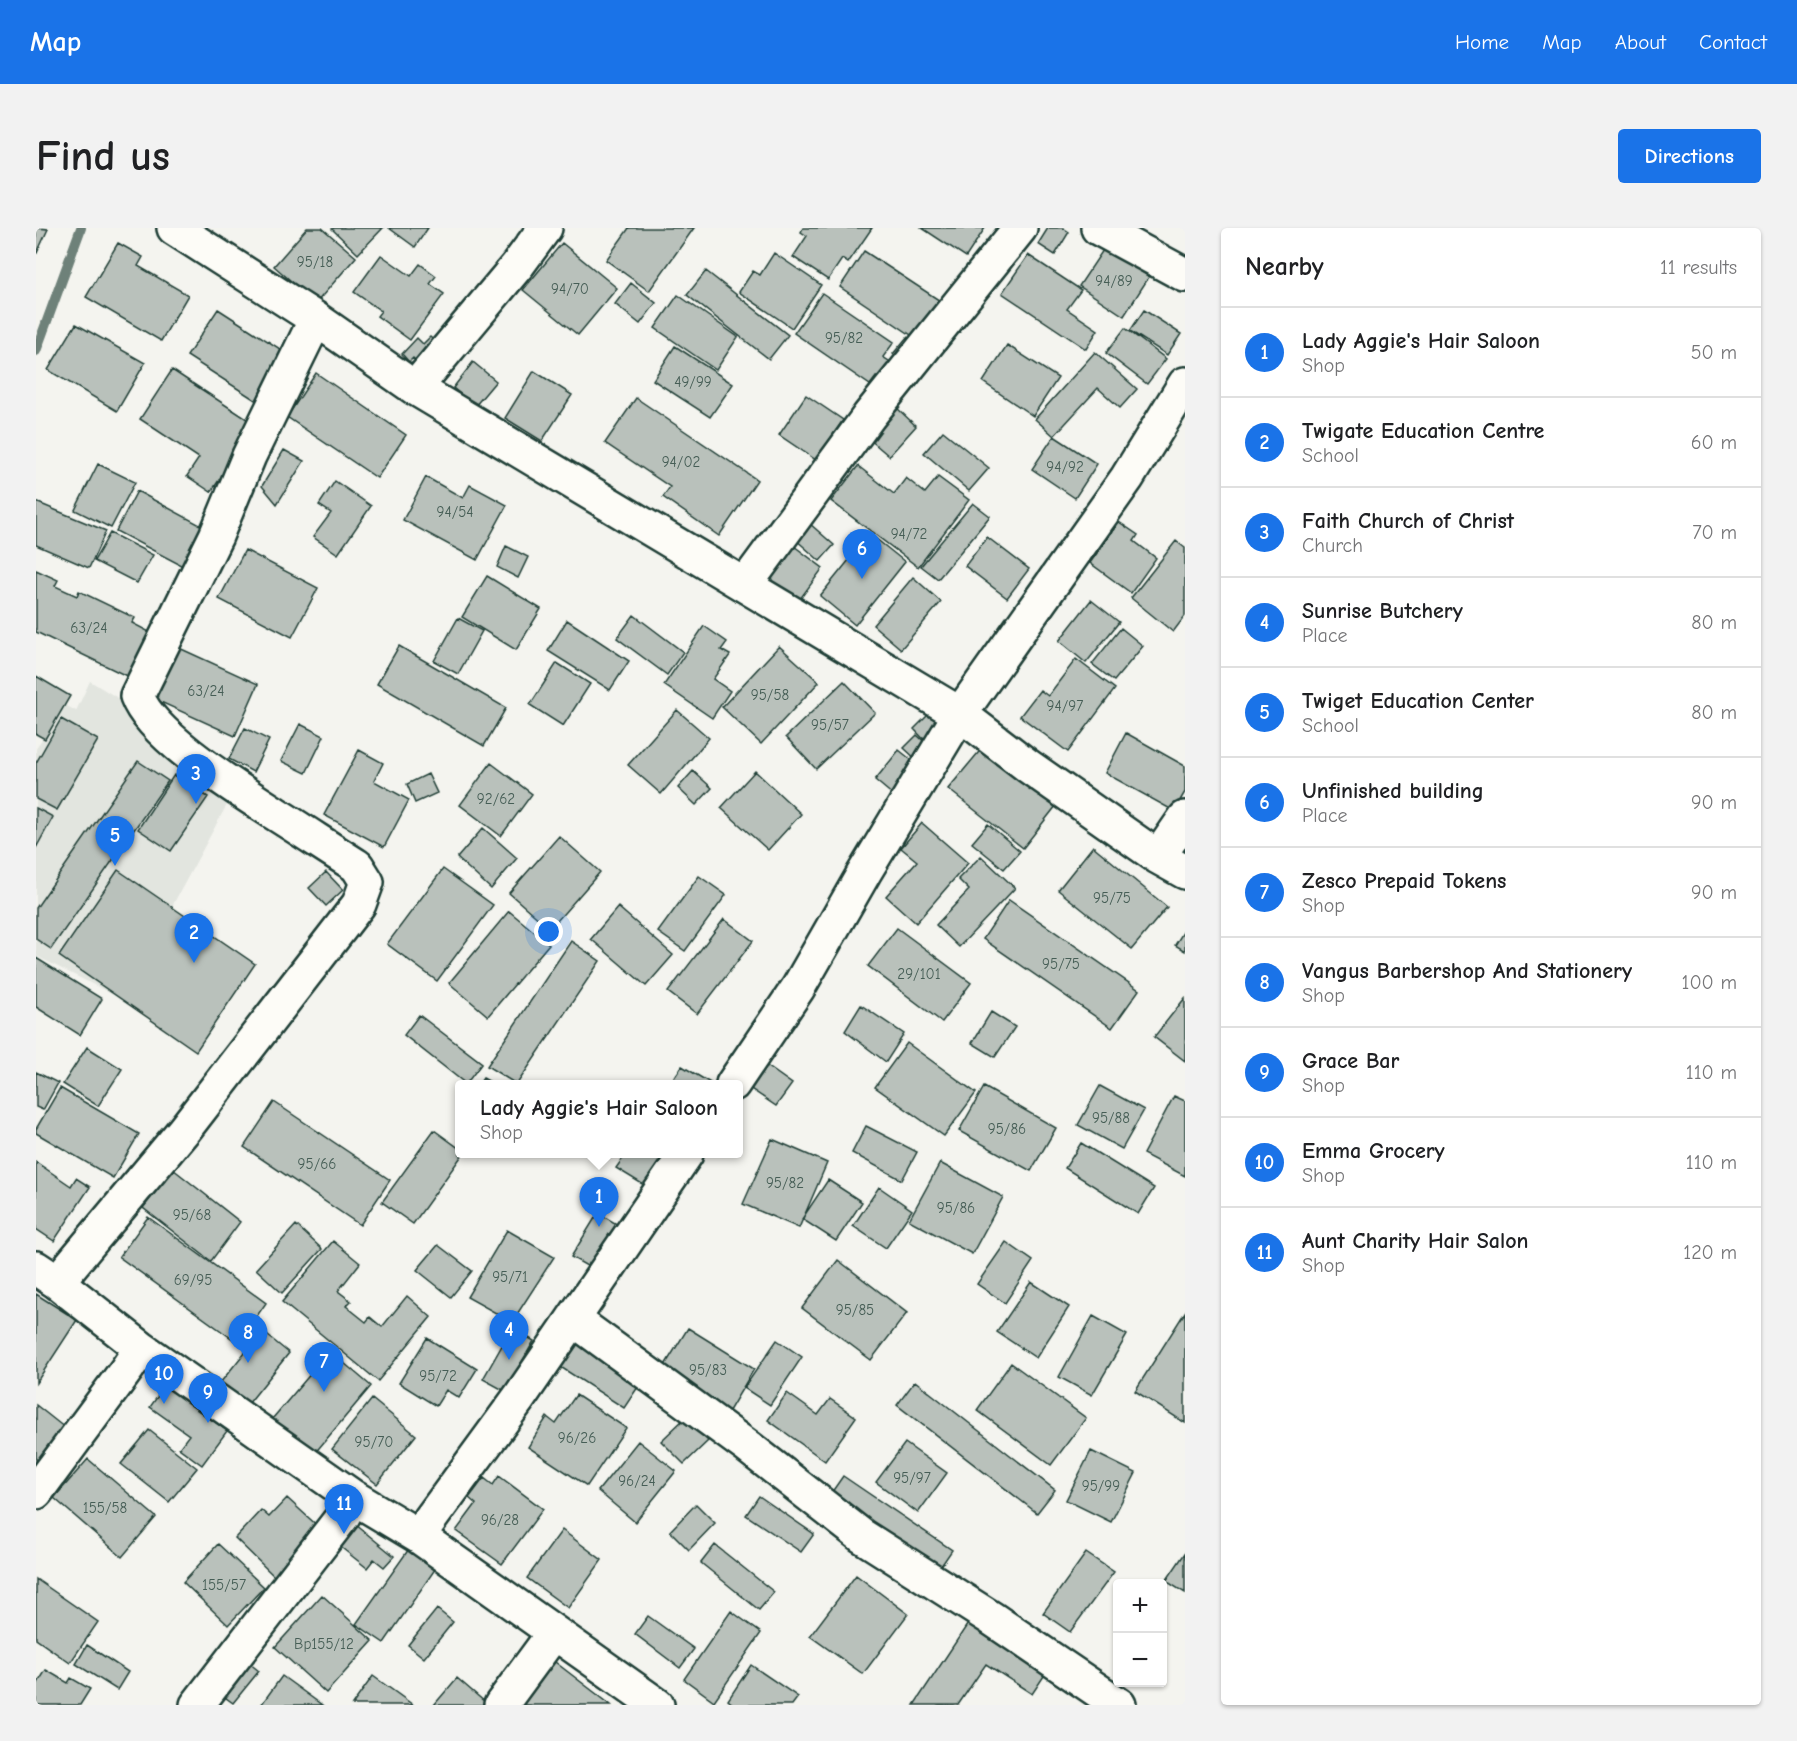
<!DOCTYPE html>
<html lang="en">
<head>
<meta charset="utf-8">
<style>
	body { margin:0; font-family:"Comic Neue",sans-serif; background:#f2f2f2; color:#202124 }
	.controls { position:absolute; right:18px; bottom:18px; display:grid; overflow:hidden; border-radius:6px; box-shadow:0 2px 4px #0004 }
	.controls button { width:54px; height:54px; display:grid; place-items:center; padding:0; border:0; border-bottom:2px solid #e0e0e0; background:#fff; color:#202124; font:30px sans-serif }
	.you { position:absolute; left:513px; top:704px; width:21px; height:21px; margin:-15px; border:4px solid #fff; border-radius:50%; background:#1a73e8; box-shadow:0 0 0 9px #1a73e833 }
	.badge { display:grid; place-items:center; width:39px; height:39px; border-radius:50%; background:#1a73e8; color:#fff; font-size:20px; font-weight:700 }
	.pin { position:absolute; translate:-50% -50px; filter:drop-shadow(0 2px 3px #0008) }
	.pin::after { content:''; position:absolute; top:32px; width:21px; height:18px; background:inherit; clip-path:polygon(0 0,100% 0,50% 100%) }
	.popup { position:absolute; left:419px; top:852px; width:288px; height:78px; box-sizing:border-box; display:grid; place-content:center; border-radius:6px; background:#fff; filter:drop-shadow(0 2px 4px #0005); font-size:20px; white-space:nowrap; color:#757577 }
	.popup b { font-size:22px; color:#202124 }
	.popup::after { content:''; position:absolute; left:50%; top:100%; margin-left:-12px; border:12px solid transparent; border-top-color:#fff }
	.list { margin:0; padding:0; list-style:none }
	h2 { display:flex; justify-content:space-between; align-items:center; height:78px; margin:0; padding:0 24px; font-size:26px }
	h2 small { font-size:20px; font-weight:400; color:#757577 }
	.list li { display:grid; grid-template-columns:39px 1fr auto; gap:18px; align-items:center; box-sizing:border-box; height:90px; padding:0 24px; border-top:2px solid #e0e0e0 }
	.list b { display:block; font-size:22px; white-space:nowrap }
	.list p { margin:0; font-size:20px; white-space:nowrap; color:#757577 }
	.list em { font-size:20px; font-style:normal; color:#757577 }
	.map { position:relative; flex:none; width:1149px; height:1477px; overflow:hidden; border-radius:6px }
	header { display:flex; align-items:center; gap:36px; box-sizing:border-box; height:84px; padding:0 30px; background:#1a73e8; color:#fff }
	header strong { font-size:28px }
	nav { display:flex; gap:33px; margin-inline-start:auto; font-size:21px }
	.intro { display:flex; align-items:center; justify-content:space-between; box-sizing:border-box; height:144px; padding:0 36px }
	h1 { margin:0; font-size:42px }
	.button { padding:15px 27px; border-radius:6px; background:#1a73e8; color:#fff; font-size:21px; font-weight:700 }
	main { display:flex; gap:36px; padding:0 36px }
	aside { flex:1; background:#fff; border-radius:6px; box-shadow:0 2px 4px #0004 }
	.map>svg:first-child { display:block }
	.built { fill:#e2e5df }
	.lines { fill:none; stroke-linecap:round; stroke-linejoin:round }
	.stream { stroke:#6e8179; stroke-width:10 }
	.building { fill:#b9c1bb; stroke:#1f3d34; stroke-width:1.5 }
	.minor-casing { stroke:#1f3d34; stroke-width:38 }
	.minor { stroke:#fdfcf7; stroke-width:33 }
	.labels { text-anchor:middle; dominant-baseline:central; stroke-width:5; stroke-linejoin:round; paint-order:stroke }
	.number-label { font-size:15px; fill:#465e56 }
</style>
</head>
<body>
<header>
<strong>Map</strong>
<nav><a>Home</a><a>Map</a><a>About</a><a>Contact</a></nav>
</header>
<div class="intro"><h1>Find us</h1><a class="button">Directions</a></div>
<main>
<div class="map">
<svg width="1149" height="1477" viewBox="0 0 1149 1477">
	<rect width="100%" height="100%" fill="#f4f4ef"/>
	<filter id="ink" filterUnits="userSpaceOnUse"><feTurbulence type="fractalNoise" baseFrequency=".0167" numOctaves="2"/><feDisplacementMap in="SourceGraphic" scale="12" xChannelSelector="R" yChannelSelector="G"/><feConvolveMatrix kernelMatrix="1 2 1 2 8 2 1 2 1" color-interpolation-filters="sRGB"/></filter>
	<g filter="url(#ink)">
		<path class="built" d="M 54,453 L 207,547 L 86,771 L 0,728 L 0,521 L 27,476 L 40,483 Z"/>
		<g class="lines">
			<path class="stream" d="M 0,123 L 45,0"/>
		</g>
		<path class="building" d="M 0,0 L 12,1 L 1,25 L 0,24 Z
			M 271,0 L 286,0 L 320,29 L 280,75 L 238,38 Z
			M 298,0 L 347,0 L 322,26 L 296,1 Z
			M 353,0 L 392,0 L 379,19 Z
			M 593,0 L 658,0 L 613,63 L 570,32 Z
			M 767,0 L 836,0 L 812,35 L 806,31 L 792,52 L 757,29 L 771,8 L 765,4 Z
			M 886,0 L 949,0 L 930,29 Z
			M 1012,0 L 1027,0 L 1033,4 L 1019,27 L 1002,16 Z
			M 82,15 L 107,29 L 102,38 L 152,67 L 125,113 L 50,69 Z
			M 526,15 L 581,60 L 542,107 L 487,62 Z
			M 1069,19 L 1113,49 L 1088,88 L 1043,58 Z
			M 828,23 L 915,80 L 890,117 L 804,59 Z
			M 738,25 L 785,57 L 756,100 L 703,64 L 717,43 L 724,47 Z
			M 345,27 L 375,48 L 384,36 L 400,48 L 394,56 L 408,66 L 374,112 L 341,88 L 345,83 L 318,64 Z
			M 992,27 L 1045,62 L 1031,81 L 1062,102 L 1050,121 L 966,65 Z
			M 670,43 L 752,107 L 733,131 L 651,67 Z
			M 595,55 L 620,75 L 604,96 L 579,76 Z
			M 786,65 L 858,114 L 847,129 L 862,139 L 850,156 L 840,149 L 834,157 L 758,105 Z
			M 642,67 L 702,109 L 680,142 L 619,100 Z
			M 182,81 L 258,130 L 227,177 L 151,128 Z
			M 1108,82 L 1145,106 L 1131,127 L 1094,103 Z
			M 40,96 L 109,135 L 81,183 L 12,142 Z
			M 1089,100 L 1130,131 L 1111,156 L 1070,125 Z
			M 394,109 L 402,116 L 383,136 L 377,130 L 373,134 L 366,126 L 381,110 L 387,116 Z
			M 871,109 L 883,120 L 870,137 L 857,126 Z
			M 971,117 L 1022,150 L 997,188 L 947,154 Z
			M 639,118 L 697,156 L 674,189 L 617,152 Z
			M 1059,124 L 1101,161 L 1084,180 L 1062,160 L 1018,208 L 999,191 Z
			M 437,134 L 460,153 L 439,178 L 417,160 Z
			M 136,142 L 220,197 L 175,264 L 151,248 L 163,230 L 104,191 Z
			M 498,143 L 536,167 L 506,213 L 469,190 Z
			M 280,145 L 370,207 L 341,250 L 251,189 Z
			M 770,167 L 807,192 L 780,232 L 743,207 Z
			M 600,170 L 721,252 L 683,308 L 627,269 L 634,259 L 569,215 Z
			M 860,179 L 880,198 L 853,228 L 832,210 Z
			M 907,203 L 953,240 L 933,263 L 888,225 Z
			M 1018,208 L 1061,236 L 1039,270 L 996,241 Z
			M 248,222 L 268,233 L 241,276 L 226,258 Z
			M 62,236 L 99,254 L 75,300 L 39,282 Z
			M 822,238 L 858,266 L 870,250 L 889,265 L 902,249 L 933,272 L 882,339 L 795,273 Z
			M 390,249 L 427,270 L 434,257 L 471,277 L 441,332 L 367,292 Z
			M 299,253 L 335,278 L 302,326 L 277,309 L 295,285 L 283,277 Z
			M 101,263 L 179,305 L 158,344 L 80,303 Z
			M 0,274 L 70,303 L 53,340 L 0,317 Z
			M 937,275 L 954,288 L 902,351 L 885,338 Z
			M 1083,294 L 1102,307 L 1098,313 L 1120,330 L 1095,365 L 1054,335 Z
			M 773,295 L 798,317 L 784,333 L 759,311 Z
			M 74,305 L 117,327 L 101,355 L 58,333 Z
			M 834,306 L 869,334 L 819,397 L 784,368 Z
			M 951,309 L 993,341 L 971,370 L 929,338 Z
			M 1140,313 L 1149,320 L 1149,388 L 1137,404 L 1095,370 Z
			M 754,315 L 787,340 L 761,375 L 728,350 Z
			M 470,318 L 492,329 L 482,350 L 461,339 Z
			M 209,322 L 282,360 L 256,409 L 183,371 Z
			M 0,342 L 22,352 L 19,358 L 41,368 L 43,363 L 99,390 L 96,395 L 123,409 L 101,453 L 0,404 Z
			M 451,348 L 505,381 L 480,422 L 426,389 Z
			M 877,349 L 905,374 L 865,421 L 837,397 Z
			M 1055,372 L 1083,394 L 1050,435 L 1023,413 Z
			M 598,387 L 647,424 L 631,447 L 581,410 Z
			M 422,390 L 446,403 L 422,446 L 398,433 Z
			M 531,392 L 593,433 L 574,462 L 512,423 Z
			M 668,398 L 691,414 L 685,422 L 694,427 L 677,451 L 694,463 L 676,490 L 628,457 Z
			M 1085,400 L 1107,418 L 1078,453 L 1056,436 Z
			M 363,418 L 470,480 L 448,518 L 341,456 Z
			M 743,418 L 783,454 L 725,516 L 686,479 Z
			M 141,419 L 222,456 L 199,508 L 118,471 Z
			M 1040,431 L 1079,461 L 1032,524 L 984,488 L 1004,462 L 1012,468 Z
			M 521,435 L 554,456 L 527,498 L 494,477 Z
			M 0,448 L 34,468 L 9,511 L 0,506 Z
			M 808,453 L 839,485 L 780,541 L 750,509 Z
			M 641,482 L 673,510 L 625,566 L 592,537 Z
			M 895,484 L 912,502 L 895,519 L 878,501 Z
			M 25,491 L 62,512 L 21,582 L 0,571 L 0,535 Z
			M 264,496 L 288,508 L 270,545 L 245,533 Z
			M 209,500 L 233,512 L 217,544 L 193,531 Z
			M 1090,505 L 1149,538 L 1149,564 L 1138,583 L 1069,545 Z
			M 881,507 L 896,521 L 883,534 L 868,520 Z
			M 947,519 L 1020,578 L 987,620 L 912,561 Z
			M 323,522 L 347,535 L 338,553 L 373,572 L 348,619 L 288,587 Z
			M 863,522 L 888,542 L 864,573 L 839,552 Z
			M 102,533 L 132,553 L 15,721 L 0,711 L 0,680 Z
			M 455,535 L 496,566 L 465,608 L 424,577 Z
			M 657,543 L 676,560 L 660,577 L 642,560 Z
			M 719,543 L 765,586 L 732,622 L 685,580 Z
			M 392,546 L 401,565 L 379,575 L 371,556 Z
			M 138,547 L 172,569 L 135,623 L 102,601 Z
			M 0,580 L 17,589 L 0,620 Z
			M 886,595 L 932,635 L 880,695 L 850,668 L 881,633 L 865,620 Z
			M 952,596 L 984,623 L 968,641 L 936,615 Z
			M 447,600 L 481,630 L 455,661 L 421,630 Z
			M 523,608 L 564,644 L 514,701 L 473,665 Z
			M 1057,618 L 1131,679 L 1096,721 L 1022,662 Z
			M 945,628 L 979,660 L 923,719 L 900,697 L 933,662 L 922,651 Z
			M 407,641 L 457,677 L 401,753 L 351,716 Z
			M 82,642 L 219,736 L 160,823 L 23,728 Z
			M 290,644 L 307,662 L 290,678 L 273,660 Z
			M 663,648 L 690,667 L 649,723 L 622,704 Z
			M 973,672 L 1103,762 L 1076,800 L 947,711 Z
			M 582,679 L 637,727 L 610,758 L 555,711 Z
			M 473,683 L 513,716 L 452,788 L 413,755 Z
			M 688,691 L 717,713 L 661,786 L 632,764 Z
			M 861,700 L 935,755 L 906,794 L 832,738 Z
			M 1149,701 L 1149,723 L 1139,717 Z
			M 535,713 L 564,733 L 481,856 L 480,856 L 451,838 Z
			M 0,730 L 66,771 L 44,807 L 0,779 Z
			M 1149,770 L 1149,833 L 1118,809 Z
			M 825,777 L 868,806 L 850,834 L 809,803 Z
			M 955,784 L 979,799 L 959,829 L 936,815 Z
			M 383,787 L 446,835 L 430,856 L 368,807 Z
			M 871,815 L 940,865 L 908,908 L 839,859 Z
			M 51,819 L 86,841 L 62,878 L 27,856 Z
			M 728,836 L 756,856 L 740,878 L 712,859 Z
			M 646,838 L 676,856 L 634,856 Z
			M 0,844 L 22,855 L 7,882 L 0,879 Z
			M 447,850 L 458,856 L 443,856 Z
			M 1064,858 L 1108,882 L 1086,921 L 1042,897 Z
			M 948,859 L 1020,900 L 995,943 L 923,903 Z
			M 24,860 L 103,906 L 77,950 L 0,905 L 0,901 Z
			M 1138,868 L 1149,873 L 1149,948 L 1107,926 Z
			M 238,874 L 354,952 L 324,997 L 208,919 Z
			M 830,898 L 881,924 L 866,952 L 816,925 Z
			M 398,902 L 424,921 L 424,926 L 427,926 L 377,996 L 346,974 Z
			M 736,911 L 791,935 L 763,1000 L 707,976 Z
			M 1045,915 L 1118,960 L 1102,986 L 1029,940 Z
			M 590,926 L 640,926 L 616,962 L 580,940 Z
			M 0,934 L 35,958 L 40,950 L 54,959 L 18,1013 L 0,1001 Z
			M 904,935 L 967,969 L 936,1026 L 873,992 Z
			M 137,941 L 204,994 L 175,1033 L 107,980 Z
			M 792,952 L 826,974 L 800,1013 L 766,991 Z
			M 843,959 L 876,982 L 850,1020 L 817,998 Z
			M 562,985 L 584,998 L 558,1042 L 535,1029 Z
			M 112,989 L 230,1075 L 202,1115 L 83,1029 Z
			M 260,997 L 286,1021 L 246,1065 L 220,1041 Z
			M 471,1002 L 518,1029 L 476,1094 L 431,1069 Z
			M 297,1013 L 324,1035 L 302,1063 L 315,1073 L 310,1078 L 330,1094 L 334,1089 L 346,1099 L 371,1068 L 395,1089 L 342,1153 L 246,1074 Z
			M 970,1014 L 997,1033 L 969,1075 L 941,1056 Z
			M 402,1017 L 436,1043 L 415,1069 L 381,1042 Z
			M 802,1032 L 871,1085 L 835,1132 L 766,1080 Z
			M 995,1054 L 1033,1079 L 1000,1130 L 961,1104 Z
			M 0,1066 L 41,1092 L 0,1155 Z
			M 1149,1084 L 1149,1195 L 1099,1163 Z
			M 1057,1088 L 1091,1107 L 1056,1167 L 1023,1149 Z
			M 476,1100 L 498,1113 L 469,1163 L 447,1151 Z
			M 652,1100 L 718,1141 L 693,1183 L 626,1142 Z
			M 226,1103 L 253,1125 L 212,1176 L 180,1160 Z
			M 543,1108 L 608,1150 L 588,1180 L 523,1138 Z
			M 391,1110 L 441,1141 L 423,1170 L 410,1162 L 400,1178 L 363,1155 Z
			M 741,1112 L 766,1129 L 734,1177 L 708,1160 Z
			M 294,1123 L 335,1158 L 273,1232 L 231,1197 Z
			M 975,1135 L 1050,1190 L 1015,1237 L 941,1182 Z
			M 879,1153 L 1019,1262 L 1001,1285 L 861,1177 Z
			M 129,1158 L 191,1203 L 166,1237 L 143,1220 L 153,1207 L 114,1179 Z
			M 751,1165 L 782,1187 L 794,1171 L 820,1189 L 789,1233 L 732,1192 Z
			M 540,1167 L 590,1200 L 551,1258 L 492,1219 L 511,1189 L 520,1196 Z
			M 336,1171 L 380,1207 L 341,1256 L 296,1221 Z
			M 0,1177 L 29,1200 L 0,1236 Z
			M 649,1190 L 672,1213 L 648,1236 L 625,1213 Z
			M 113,1202 L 161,1240 L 133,1274 L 85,1236 Z
			M 602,1213 L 640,1243 L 599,1294 L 562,1263 Z
			M 869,1215 L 911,1245 L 882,1285 L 840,1254 Z
			M 1055,1223 L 1100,1245 L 1075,1294 L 1030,1272 Z
			M 52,1231 L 120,1289 L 86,1329 L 18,1270 Z
			M 463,1248 L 507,1281 L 466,1336 L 420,1303 L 440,1276 L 433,1270 L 448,1250 L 457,1257 Z
			M 807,1248 L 916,1322 L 903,1341 L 793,1268 Z
			M 723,1268 L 778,1306 L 765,1324 L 710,1287 Z
			M 251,1270 L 285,1301 L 240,1350 L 199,1310 L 225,1282 L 233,1289 Z
			M 660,1276 L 679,1295 L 653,1322 L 634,1303 Z
			M 314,1292 L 358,1328 L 348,1339 L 338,1331 L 331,1340 L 297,1313 Z
			M 526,1302 L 566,1332 L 532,1380 L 491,1350 Z
			M 182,1316 L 228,1359 L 192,1397 L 147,1354 Z
			M 679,1317 L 738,1364 L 723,1382 L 665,1335 Z
			M 375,1318 L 402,1337 L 348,1415 L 320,1396 Z
			M 1050,1325 L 1078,1344 L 1034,1404 L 1007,1385 Z
			M 1149,1325 L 1149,1365 L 1130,1353 Z
			M 820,1347 L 872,1386 L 827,1446 L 774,1408 Z
			M 0,1351 L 62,1394 L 34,1435 L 0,1411 Z
			M 286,1367 L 337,1413 L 290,1465 L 239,1419 Z
			M 401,1381 L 417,1394 L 388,1430 L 372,1417 Z
			M 695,1383 L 725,1405 L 678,1473 L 648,1451 Z
			M 612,1388 L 658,1421 L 644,1440 L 599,1406 Z
			M 937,1388 L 1014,1439 L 996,1466 L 950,1436 L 922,1477 L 878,1477 Z
			M 51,1417 L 92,1444 L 81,1462 L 40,1436 Z
			M 208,1431 L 223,1443 L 197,1475 L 182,1464 Z
			M 519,1434 L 575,1477 L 487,1477 L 485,1476 Z
			M 715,1437 L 762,1469 L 756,1477 L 698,1477 L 692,1472 Z
			M 10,1442 L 32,1455 L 35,1450 L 54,1461 L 44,1477 L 0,1477 L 0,1458 Z
			M 246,1448 L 286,1477 L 225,1477 Z
			M 337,1448 L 377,1477 L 316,1477 Z
			M 421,1450 L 450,1475 L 448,1477 L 398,1477 Z"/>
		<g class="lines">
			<g class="minor-casing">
				<path id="minor" d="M 138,0 L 280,91 L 379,160 L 924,486 L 992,538 L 1122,629 L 1149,644
					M 1062,0 L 1149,47
					M 379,160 L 481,38 L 509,0
					M 709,357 L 833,188 L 984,0
					M 1122,629 L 1149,590
					M 697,856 L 762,760 L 828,645 L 924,486 L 1091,250 L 1149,156
					M 0,1040 L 21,1054 L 105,1120 L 317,1269 L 382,1308 L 621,1477
					M 21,1054 L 148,902 L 323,676 L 331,654 L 321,638 C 294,621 267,603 240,586 C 202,561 116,509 101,468 L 180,308 L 213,228 L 280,91
					M 537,1091 L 712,1219 L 826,1308 L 955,1390 L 1083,1477
					M 0,1264 L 91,1141 L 105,1120
					M 382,1308 L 483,1170 L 650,926
					M 161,1477 L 307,1288 L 317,1269
					M 465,1477 L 512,1413 L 525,1410"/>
			</g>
			<use href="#minor" class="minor"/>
		</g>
	</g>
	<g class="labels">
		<g class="number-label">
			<text x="279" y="34">95/18</text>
			<text x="1078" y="53">94/89</text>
			<text x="534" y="61">94/70</text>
			<text x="808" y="110">95/82</text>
			<text x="657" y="154">49/99</text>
			<text x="645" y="234">94/02</text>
			<text x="1029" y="239">94/92</text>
			<text x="419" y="284">94/54</text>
			<text x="873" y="306">94/72</text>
			<text x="53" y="400">63/24</text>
			<text x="170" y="463">63/24</text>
			<text x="734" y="467">95/58</text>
			<text x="1029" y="478">94/97</text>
			<text x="794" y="497">95/57</text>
			<text x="460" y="571">92/62</text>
			<text x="1076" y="670">95/75</text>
			<text x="1025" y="736">95/75</text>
			<text x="883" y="746">29/101</text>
			<text x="1075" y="890">95/88</text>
			<text x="971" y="901">95/86</text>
			<text x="281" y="936">95/66</text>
			<text x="749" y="955">95/82</text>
			<text x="920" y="980">95/86</text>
			<text x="156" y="987">95/68</text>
			<text x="474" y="1049">95/71</text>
			<text x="157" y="1052">69/95</text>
			<text x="819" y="1082">95/85</text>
			<text x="672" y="1142">95/83</text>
			<text x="402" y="1148">95/72</text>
			<text x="541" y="1210">96/26</text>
			<text x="338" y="1214">95/70</text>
			<text x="876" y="1250">95/97</text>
			<text x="601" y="1253">96/24</text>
			<text x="1065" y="1258">95/99</text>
			<text x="69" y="1280">155/58</text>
			<text x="464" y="1292">96/28</text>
			<text x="188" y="1357">155/57</text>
			<text x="288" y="1416">Bp155/12</text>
		</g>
	</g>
</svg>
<div class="controls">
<button>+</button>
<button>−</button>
</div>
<div class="you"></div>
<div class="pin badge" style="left:563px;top:999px">1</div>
<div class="popup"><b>Lady Aggie's Hair Saloon</b>Shop</div>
<div class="pin badge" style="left:158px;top:735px">2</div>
<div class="pin badge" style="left:160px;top:576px">3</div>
<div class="pin badge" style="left:473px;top:1132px">4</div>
<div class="pin badge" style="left:79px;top:638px">5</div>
<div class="pin badge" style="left:826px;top:351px">6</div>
<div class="pin badge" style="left:288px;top:1164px">7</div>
<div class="pin badge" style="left:212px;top:1135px">8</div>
<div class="pin badge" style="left:172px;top:1195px">9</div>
<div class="pin badge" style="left:128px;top:1176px">10</div>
<div class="pin badge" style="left:308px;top:1306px">11</div>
</div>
<aside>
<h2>Nearby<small>11 results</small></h2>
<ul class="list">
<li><span class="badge">1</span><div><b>Lady Aggie's Hair Saloon</b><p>Shop</p></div><em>50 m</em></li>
<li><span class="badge">2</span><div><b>Twigate Education Centre</b><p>School</p></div><em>60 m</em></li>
<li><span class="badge">3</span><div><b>Faith Church of Christ</b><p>Church</p></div><em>70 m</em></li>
<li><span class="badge">4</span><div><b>Sunrise Butchery</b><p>Place</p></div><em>80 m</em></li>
<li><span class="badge">5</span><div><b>Twiget Education Center</b><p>School</p></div><em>80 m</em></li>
<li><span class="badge">6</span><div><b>Unfinished building</b><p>Place</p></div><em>90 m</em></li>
<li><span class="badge">7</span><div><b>Zesco Prepaid Tokens</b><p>Shop</p></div><em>90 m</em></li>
<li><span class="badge">8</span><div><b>Vangus Barbershop And Stationery</b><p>Shop</p></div><em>100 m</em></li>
<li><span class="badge">9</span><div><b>Grace Bar</b><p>Shop</p></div><em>110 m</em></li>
<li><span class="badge">10</span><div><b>Emma Grocery</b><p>Shop</p></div><em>110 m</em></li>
<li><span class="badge">11</span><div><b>Aunt Charity Hair Salon</b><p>Shop</p></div><em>120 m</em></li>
</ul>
</aside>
</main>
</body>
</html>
